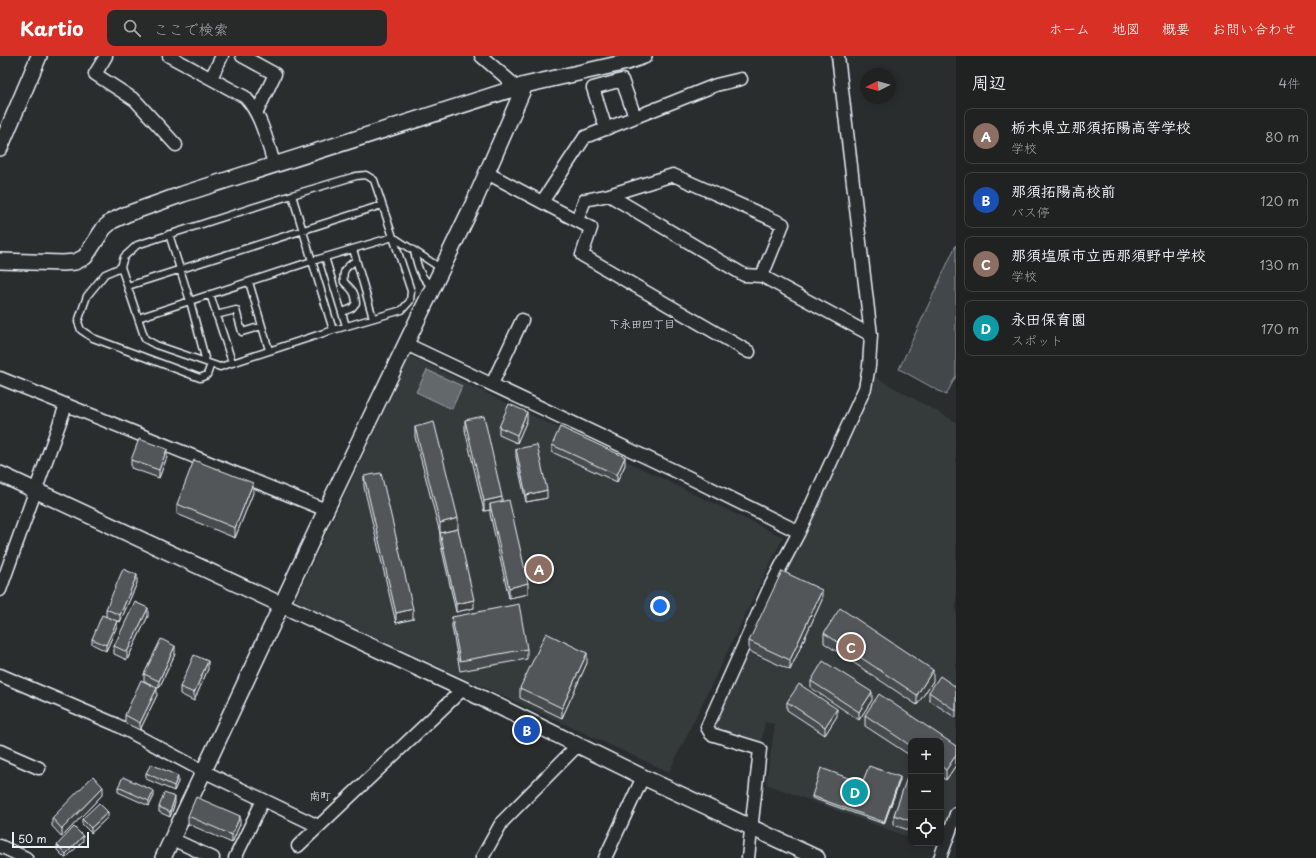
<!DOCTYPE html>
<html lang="ja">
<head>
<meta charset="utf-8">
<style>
	body { margin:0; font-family:"Playpen Sans","Klee One",sans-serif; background:#282a2a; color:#f1f3f6 }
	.controls { position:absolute; right:12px; bottom:12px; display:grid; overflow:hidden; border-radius:8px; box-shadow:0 2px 6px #0003 }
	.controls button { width:36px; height:36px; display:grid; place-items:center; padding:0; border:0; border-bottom:1px solid #3d3f40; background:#202222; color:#f1f3f6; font:20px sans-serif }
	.compass { position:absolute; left:860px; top:12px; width:36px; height:36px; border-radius:50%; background:#202222; box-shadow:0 2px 6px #0003; rotate:264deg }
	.scale { position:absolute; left:12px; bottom:10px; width:77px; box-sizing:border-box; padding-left:4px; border:2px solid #e8f1f8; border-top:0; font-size:11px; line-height:14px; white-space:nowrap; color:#e8f1f8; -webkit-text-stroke:3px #2a2d2e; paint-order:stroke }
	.you { position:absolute; left:660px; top:550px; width:14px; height:14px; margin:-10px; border:3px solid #fff; border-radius:50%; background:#1a73e8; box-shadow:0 0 0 6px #1a73e833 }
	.badge { display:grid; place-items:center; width:26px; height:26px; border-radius:50%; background:#d93025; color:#fff; font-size:13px; font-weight:700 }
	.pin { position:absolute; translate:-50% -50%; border:2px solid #fff; box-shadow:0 1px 4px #0006 }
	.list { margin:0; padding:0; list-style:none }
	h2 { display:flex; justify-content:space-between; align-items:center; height:52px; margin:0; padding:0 16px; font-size:17px }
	h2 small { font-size:13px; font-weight:400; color:#a2a4a5 }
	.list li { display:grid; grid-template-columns:26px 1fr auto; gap:12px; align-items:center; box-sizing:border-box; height:56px; margin:0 8px 8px; padding:0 8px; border:1px solid #3d3f40; border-radius:8px }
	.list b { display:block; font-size:15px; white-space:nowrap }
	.list p { margin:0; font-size:13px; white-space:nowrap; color:#a2a4a5 }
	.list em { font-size:13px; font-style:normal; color:#a2a4a5 }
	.icon { flex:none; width:22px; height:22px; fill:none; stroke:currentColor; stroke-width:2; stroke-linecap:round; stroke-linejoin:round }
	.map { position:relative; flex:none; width:956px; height:802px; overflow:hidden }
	header { display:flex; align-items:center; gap:24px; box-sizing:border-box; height:56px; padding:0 20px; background:#d93025; color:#fff }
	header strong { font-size:19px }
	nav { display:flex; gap:22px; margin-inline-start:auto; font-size:14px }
	.search { width:280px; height:36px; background:#282a2a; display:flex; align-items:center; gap:10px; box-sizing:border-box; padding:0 14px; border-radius:8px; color:#a2a4a5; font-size:15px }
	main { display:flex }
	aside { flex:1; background:#202222 }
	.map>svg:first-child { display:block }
	.built { fill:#363a3b }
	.green { fill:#424648; stroke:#959ca0 }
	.water { fill:#63686b; stroke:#989fa3 }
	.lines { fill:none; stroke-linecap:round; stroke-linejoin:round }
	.service-casing { stroke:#e8f1f8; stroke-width:9 }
	.minor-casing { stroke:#e8f1f8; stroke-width:15 }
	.tertiary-casing { stroke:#e8f1f8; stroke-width:18 }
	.service { stroke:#2a2d2e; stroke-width:6 }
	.minor { stroke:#2a2d2e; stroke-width:12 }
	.tertiary { stroke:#2a2d2e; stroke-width:15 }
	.wall { fill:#474b4d; stroke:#e8f1f8 }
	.shaded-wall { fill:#3a3d3e; stroke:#e8f1f8 }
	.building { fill:#535759; stroke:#e8f1f8 }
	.labels { text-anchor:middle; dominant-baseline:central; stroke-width:4; stroke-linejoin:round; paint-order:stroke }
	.neighbourhood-label { font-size:11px; fill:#e8f1f8; stroke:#2a2d2e }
</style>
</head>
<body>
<header>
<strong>Kartio</strong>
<div class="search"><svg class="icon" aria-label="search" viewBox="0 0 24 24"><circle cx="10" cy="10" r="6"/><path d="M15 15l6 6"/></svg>ここで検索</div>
<nav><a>ホーム</a><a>地図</a><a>概要</a><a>お問い合わせ</a></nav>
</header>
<main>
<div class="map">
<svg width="956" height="802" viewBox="0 0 956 802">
	<rect width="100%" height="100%" fill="#2a2d2e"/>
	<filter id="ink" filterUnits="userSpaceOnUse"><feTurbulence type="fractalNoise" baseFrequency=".025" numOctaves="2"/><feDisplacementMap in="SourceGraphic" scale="8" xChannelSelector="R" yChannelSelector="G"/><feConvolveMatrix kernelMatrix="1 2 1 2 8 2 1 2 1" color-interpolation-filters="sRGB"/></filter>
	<g filter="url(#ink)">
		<path class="built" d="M 410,300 L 783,481 L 669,716 L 295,545 Z
			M 875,321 L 956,366 L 956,741 L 940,792 L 926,787 L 941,787 L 941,685 L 911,685 L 911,782 L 766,728 L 775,668 L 765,666 L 761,687 L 713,674 L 712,664 Z"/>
		<path class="green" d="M 956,189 L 956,320 L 946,339 L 899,313 Z"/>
		<path class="water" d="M 427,314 L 462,330 L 452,353 L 416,336 Z"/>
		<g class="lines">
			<g class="service-casing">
				<path id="service" d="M 366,119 L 374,124 L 411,235 L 410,245 L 402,254 L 333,274 L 220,311 L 156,289 L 145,283 L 121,211 L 124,201 L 137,189 L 292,139 L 356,120 Z
					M 292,139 L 333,274
					M 169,178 L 190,245 L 206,306
					M 353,193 L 373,262
					M 414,195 C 418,212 419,219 432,231
					M 325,201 L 346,270
					M 121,211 L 105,218 L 87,240 L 78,266 L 81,274 L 93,282 L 200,322 L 207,319 L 211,308
					M 249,226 L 269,294
					M 128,230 L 382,149
					M 210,238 L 232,306
					M 343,256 L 352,252 L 356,247 C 355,235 352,234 344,226 C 342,213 346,212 356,204
					M 216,259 L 236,254 L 242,276 L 262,270
					M 138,262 L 312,205 L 393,181 L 442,213"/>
			</g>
			<g class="minor-casing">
				<path id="minor" d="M 106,0 L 95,18 L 135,44 L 176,89
					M 169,0 L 245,41 C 262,59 267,87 275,110
					M 242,0 L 275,18 L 257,56
					M 481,0 L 510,25 L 507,35
					M 211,22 L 222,0
					M 606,73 L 593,32 L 622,24 L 635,61
					M 487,117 L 591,172 L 582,199 L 749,296
					M 609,139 L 744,219 L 762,220 L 871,279
					M 542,146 L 585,81 L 716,29 L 741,23
					M 577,164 L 585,144 L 609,139 L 673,119 L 783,168 L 762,220
					M 406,288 L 690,422 L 799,476
					M 0,322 L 326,454
					M 492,328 L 522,264
					M 0,534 L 66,349
					M 0,619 L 115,668 L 203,715 L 318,770
					M 0,695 L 39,712
					M 172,783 L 213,802
					M 0,790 L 26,802
					M 298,790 L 463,633
					M 235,802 L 263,744
					M 482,802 L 502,766 L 578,689
					M 605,802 L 643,721
					M 748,802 L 760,693 L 711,678 L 707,671 L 769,533 L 799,476 L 865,332 L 869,310 L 871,279 L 838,0
					M 940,802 L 956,758"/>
			</g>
			<g class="tertiary-casing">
				<path id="tertiary" d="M 0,92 L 39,0
					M 0,205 L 63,207 L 75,206 L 85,201 L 104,172 L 112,165 L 127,158 L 183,138 L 525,29 L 627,6 L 644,0
					M 0,418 L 463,633 L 643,721 L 817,802
					M 163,802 L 326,454 L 475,144 L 525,29"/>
			</g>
			<use href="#service" class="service"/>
			<use href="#minor" class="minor"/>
			<use href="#tertiary" class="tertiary"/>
		</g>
		<path class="wall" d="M 465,364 L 502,445 L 528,538 L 509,542 L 490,458 L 490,454 L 484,455 L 465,374 Z
			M 527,364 L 517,387 L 499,379 L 499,371 Z
			M 415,371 L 458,473 L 440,477 L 415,381 Z
			M 552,389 L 625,409 L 617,426 L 552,396 Z
			M 516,393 L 547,442 L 526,446 L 516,401 Z
			M 167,401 L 159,422 L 131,412 L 131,404 Z
			M 364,420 L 413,563 L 396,567 L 364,431 Z
			M 253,437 L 235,482 L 177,458 L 177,448 Z
			M 440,477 L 474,552 L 456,556 L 440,485 Z
			M 137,527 L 120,566 L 117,565 L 117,570 L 106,595 L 92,588 L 92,583 L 106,560 L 106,553 Z
			M 822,544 L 790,614 L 749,595 L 749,585 Z
			M 148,560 L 127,604 L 114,598 L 114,590 Z
			M 452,561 L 527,593 L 527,603 L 460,615 L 452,571 Z
			M 824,577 L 933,625 L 917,649 L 824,587 Z
			M 175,598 L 159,632 L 144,625 L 144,618 Z
			M 587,607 L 562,662 L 520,642 L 520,632 Z
			M 208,613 L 194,645 L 180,638 L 180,631 Z
			M 811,625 L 872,644 L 859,664 L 811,632 Z
			M 956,631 L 956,662 L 929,644 L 929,636 Z
			M 157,639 L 140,674 L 125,667 L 125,659 Z
			M 787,646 L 837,660 L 825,679 L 787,654 Z
			M 865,659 L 956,690 L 956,709 L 946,724 L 941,721 L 941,685 L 911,685 L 911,700 L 865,670 Z
			M 911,713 L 911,775 L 894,769 L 894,759 Z
			M 146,717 L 178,726 L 174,735 L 146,723 Z
			M 900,724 L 884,768 L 812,742 L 812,740 L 862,727 Z
			M 118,731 L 154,740 L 149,750 L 118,736 Z
			M 103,738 L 62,781 L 52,770 L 52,762 Z
			M 175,747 L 170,761 L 159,756 L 159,751 Z
			M 188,760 L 240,768 L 232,787 L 188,768 Z
			M 108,761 L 91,777 L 82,768 L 82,763 Z
			M 83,785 L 66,802 L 65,802 L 57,794 L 57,789 Z"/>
		<path class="shaded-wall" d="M 527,356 L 527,364 L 517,387 L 517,379 Z
			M 167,393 L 167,401 L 159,422 L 159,414 Z
			M 625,401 L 625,409 L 617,426 L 617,419 Z
			M 253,427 L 253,437 L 235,482 L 235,472 Z
			M 547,434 L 547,442 L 526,446 L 526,439 Z
			M 502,441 L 502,451 L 490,448 L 490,454 L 484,455 L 484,445 Z
			M 458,462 L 458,473 L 440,477 L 440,467 Z
			M 137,519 L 137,527 L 120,566 L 120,559 Z
			M 528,527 L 528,538 L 509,542 L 509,532 Z
			M 822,534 L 822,544 L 790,614 L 790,604 Z
			M 474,544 L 474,552 L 456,556 L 456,548 Z
			M 148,552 L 148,560 L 127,604 L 127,596 Z
			M 413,553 L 413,563 L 396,567 L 396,557 Z
			M 117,565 L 117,570 L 106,595 L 106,589 Z
			M 175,590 L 175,598 L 159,632 L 159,625 Z
			M 587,597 L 587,607 L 562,662 L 562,652 Z
			M 208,605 L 208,613 L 194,645 L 194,637 Z
			M 933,614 L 933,625 L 917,649 L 917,639 Z
			M 157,632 L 157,639 L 140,674 L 140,667 Z
			M 872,636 L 872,644 L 859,664 L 859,656 Z
			M 837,653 L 837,660 L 825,679 L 825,671 Z
			M 956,699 L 956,709 L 946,724 L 946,714 Z
			M 178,720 L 178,726 L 174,735 L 174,730 Z
			M 900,721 L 900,724 L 884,768 L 884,766 Z
			M 103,731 L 103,738 L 62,781 L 62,773 Z
			M 154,735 L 154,740 L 149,750 L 149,745 Z
			M 175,741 L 175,747 L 170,761 L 170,756 Z
			M 108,756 L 108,761 L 91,777 L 91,772 Z
			M 240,760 L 240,768 L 232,787 L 232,779 Z
			M 83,780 L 83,785 L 66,802 L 66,798 Z"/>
		<path class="building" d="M 509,348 L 527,356 L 517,379 L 499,371 Z
			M 484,360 L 502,441 L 484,445 L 465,364 Z
			M 434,366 L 458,462 L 440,467 L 415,371 Z
			M 560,371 L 625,401 L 617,419 L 552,389 Z
			M 139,383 L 167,393 L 159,414 L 131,404 Z
			M 537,389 L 547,434 L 526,439 L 516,393 Z
			M 194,404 L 253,427 L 235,472 L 177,448 Z
			M 381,417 L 413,553 L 396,557 L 364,420 Z
			M 509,444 L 528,527 L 509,532 L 490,448 Z
			M 458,473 L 474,544 L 456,548 L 440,477 Z
			M 123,513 L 137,519 L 120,559 L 106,553 Z
			M 782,515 L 822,534 L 790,604 L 749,585 Z
			M 135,546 L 148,552 L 127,596 L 114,590 Z
			M 519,548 L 527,593 L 460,605 L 452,561 Z
			M 840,552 L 933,614 L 917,639 L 824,577 Z
			M 102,559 L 117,565 L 106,589 L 92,583 Z
			M 546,577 L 587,597 L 562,652 L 520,632 Z
			M 161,583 L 175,590 L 159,625 L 144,618 Z
			M 194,599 L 208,605 L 194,637 L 180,631 Z
			M 823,605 L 872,636 L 859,656 L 811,625 Z
			M 940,620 L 956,631 L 956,655 L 929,636 Z
			M 141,624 L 157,632 L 140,667 L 125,659 Z
			M 799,628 L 837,653 L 825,671 L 787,646 Z
			M 879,638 L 956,690 L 956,699 L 946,714 L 941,710 L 941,685 L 911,685 L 911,690 L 865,659 Z
			M 151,708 L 178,720 L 174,730 L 146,717 Z
			M 869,710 L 900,721 L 884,766 L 812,740 L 821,712 L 862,727 Z
			M 910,713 L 911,713 L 911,765 L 894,759 Z
			M 93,720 L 103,731 L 62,773 L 52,762 Z
			M 123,721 L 154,735 L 149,745 L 118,731 Z
			M 164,737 L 175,741 L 170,756 L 159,751 Z
			M 196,741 L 240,760 L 232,779 L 188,760 Z
			M 99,747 L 108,756 L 91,772 L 82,763 Z
			M 74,771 L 83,780 L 66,798 L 57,789 Z"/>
	</g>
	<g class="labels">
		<g class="neighbourhood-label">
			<text x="642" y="267">下永田四丁目</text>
			<text x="320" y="739">南町</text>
		</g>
	</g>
</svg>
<div class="controls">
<button>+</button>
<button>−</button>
<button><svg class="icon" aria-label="locate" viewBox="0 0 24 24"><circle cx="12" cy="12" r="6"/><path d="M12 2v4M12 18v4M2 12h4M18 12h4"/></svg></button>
</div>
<svg class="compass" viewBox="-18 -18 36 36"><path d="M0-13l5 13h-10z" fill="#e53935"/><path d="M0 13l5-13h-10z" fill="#a2a4a5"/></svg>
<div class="scale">50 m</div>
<div class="you"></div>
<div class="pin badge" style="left:539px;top:513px;background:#8d6e63">A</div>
<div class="pin badge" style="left:527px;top:674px;background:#1a4fb4">B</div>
<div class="pin badge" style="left:851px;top:591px;background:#8d6e63">C</div>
<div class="pin badge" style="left:855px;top:736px;background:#0f9aa8">D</div>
</div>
<aside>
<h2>周辺<small>4件</small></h2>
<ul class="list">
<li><span class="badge" style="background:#8d6e63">A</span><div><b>栃木県立那須拓陽高等学校</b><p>学校</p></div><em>80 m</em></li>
<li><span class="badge" style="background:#1a4fb4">B</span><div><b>那須拓陽高校前</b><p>バス停</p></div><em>120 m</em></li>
<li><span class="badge" style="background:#8d6e63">C</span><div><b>那須塩原市立西那須野中学校</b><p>学校</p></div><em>130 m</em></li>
<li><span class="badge" style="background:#0f9aa8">D</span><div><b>永田保育園</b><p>スポット</p></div><em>170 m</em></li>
</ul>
</aside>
</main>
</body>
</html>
